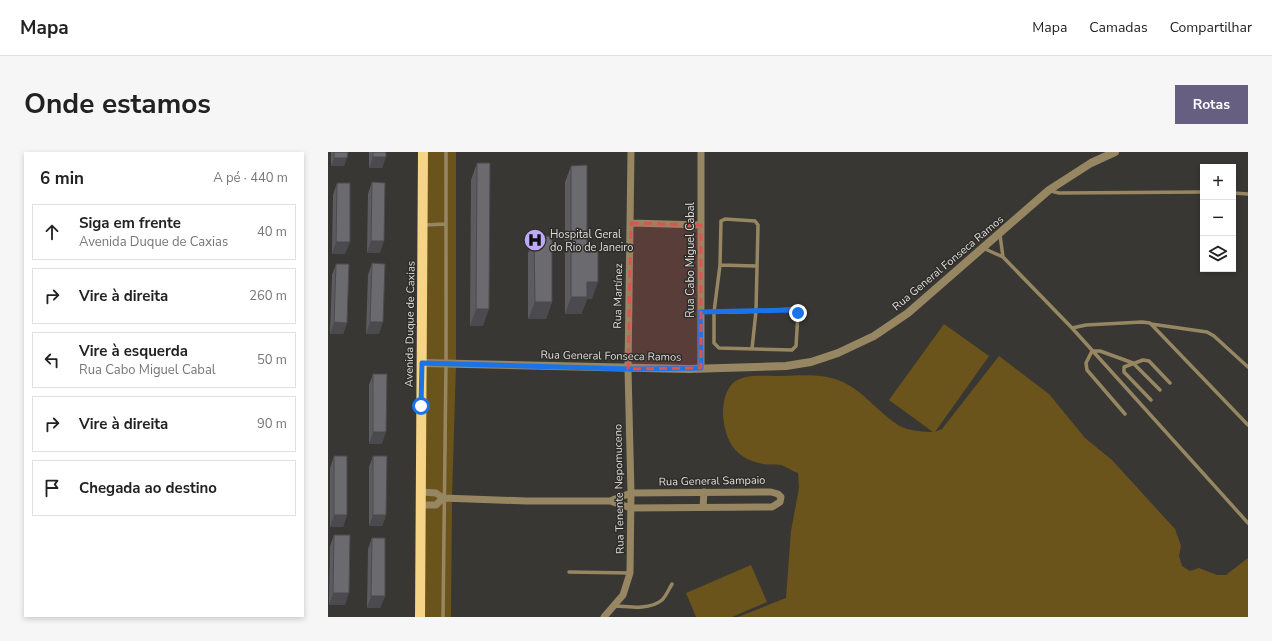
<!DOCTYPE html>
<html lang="pt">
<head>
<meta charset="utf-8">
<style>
	body { margin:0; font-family:"Nunito Sans",sans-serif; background:#f6f6f6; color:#222 }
	.controls { position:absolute; right:12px; top:12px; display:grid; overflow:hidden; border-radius:0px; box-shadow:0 2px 6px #0003 }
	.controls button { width:36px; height:36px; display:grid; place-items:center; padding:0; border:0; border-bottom:1px solid #e0e0e0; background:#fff; color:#222; font:20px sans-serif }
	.stop { position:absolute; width:12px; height:12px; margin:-9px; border:3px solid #1a73e8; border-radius:50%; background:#fff }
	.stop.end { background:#1a73e8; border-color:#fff; box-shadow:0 1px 4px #0008 }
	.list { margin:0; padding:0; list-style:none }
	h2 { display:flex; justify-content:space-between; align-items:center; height:52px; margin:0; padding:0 16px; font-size:17px }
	h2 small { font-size:13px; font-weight:400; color:#767676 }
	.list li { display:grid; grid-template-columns:26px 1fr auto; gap:12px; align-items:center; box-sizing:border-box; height:56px; margin:0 8px 8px; padding:0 8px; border:1px solid #e0e0e0; border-radius:0px }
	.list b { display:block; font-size:15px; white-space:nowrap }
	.list p { margin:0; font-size:13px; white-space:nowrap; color:#767676 }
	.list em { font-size:13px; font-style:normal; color:#767676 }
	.icon { flex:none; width:22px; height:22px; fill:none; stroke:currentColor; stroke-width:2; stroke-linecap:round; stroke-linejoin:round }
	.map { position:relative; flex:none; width:920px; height:465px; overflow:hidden; border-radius:0px }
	header { display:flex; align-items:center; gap:24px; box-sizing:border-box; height:56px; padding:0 20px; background:#fff; border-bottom:1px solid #e0e0e0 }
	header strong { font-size:19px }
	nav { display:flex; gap:22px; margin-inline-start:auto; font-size:14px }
	.intro { display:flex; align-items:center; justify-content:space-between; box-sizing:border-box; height:96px; padding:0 24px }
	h1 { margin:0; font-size:28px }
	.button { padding:10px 18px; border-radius:0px; background:#675f81; color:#fff; font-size:14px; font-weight:700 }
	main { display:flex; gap:24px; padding:0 24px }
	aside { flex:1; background:#fff; border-radius:0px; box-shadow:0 2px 6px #0003 }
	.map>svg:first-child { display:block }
	.green { fill:#6b541b }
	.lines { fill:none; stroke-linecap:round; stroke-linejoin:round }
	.service { stroke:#968662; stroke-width:3.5 }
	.minor { stroke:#968662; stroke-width:7 }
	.tertiary { stroke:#968662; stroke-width:8 }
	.primary { stroke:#f5d387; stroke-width:10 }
	.wall { fill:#5c5b5f }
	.shaded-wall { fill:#4b4a4e }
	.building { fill:#6b6a6f; stroke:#4b4a4e }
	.route { stroke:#1a73e8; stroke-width:5 }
	.marked { fill:#d85554; fill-opacity:0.2; stroke:#d85554; stroke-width:3; stroke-dasharray:8 5; stroke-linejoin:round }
	.labels { text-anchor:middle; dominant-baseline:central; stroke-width:3; stroke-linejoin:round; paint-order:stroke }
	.poi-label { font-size:11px; fill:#deddda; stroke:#2f2d29; text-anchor:start }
	.street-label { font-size:11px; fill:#deddda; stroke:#2f2d29 }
</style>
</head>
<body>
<header>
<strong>Mapa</strong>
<nav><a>Mapa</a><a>Camadas</a><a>Compartilhar</a></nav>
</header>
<div class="intro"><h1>Onde estamos</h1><a class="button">Rotas</a></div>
<main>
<aside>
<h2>6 min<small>A pé · 440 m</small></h2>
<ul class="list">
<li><svg class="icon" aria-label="ahead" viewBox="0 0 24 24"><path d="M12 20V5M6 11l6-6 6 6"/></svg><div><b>Siga em frente</b><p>Avenida Duque de Caxias</p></div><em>40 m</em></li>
<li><svg class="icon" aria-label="right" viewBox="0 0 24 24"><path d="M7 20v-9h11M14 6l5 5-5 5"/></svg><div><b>Vire à direita</b></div><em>260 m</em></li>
<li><svg class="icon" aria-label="left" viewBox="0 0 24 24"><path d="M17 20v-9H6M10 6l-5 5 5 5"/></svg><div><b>Vire à esquerda</b><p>Rua Cabo Miguel Cabal</p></div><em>50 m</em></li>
<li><svg class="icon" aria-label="right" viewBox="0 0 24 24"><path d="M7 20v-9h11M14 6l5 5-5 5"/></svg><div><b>Vire à direita</b></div><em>90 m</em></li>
<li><svg class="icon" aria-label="arrive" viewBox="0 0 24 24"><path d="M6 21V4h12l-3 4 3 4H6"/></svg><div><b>Chegada ao destino</b></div></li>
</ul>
</aside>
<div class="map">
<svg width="920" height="465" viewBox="0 0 920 465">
	<rect width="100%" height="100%" fill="#393733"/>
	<path class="green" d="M 93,0 L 117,0 L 116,313 L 118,0 L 128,0 L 128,212 L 124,346 L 123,465 L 90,465 Z
		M 616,172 L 661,204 L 607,280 L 614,277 L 671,204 L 721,242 L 757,286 L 784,308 L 847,377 L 853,394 L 851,404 L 854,414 L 862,419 L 871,416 L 889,423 L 898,423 L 920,406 L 920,465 L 410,465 L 458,446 L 463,379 L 471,336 L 470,321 C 464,319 459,315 453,313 C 447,312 441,313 435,312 C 406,306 397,289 395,262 C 395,251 397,239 405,231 C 416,222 431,224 446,224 C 468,224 494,220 515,230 C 536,240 550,260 570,273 C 580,279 594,280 605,280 L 561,248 Z
		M 423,413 L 439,450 L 404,465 L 368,465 L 358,441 Z"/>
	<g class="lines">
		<path class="service" d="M 723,39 L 731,41 L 875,40
			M 905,41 L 920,42
			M 96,73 L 118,72
			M 672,83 L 675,105
			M 655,96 L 675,105 L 744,176 L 920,371
			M 392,113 L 428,114
			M 373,160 C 403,161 434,159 465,157 L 470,161 L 468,194 L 464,198 L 391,196 L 386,191 L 386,160 L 392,113 L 393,69 L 397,67 L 427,69 L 430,73 L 428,159 L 424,197
			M 823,172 L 879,180 L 886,184 L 920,215
			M 744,176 L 758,173 L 814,170 L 822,171 L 920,273
			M 823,248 L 796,220 L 796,215 L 815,208 L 821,209 L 842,231
			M 797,262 L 759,218 L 758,211 L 764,199 L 772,199 L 805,211 L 832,238
			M 241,420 L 302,421
			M 287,454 C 301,455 322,458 334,448 C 338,444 341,437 344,432
			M 115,465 L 118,212 L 118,0"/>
		<path class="minor" d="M 303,71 L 373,73
			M 373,216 L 373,0
			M 93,340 L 108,341 L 115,346 L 198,349 L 282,349 L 303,356 L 444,355 L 452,350 L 453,345 L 450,342 L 443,340 L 303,341 L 282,349
			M 93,353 L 108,353 L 115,346
			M 375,355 L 376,340
			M 276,465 L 295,443 L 302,421 L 303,341 L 300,217 L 303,0"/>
		<path class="tertiary" d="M 94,211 L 361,217 L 458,214 L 483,210 L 510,201 L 546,184 L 580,161 L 721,38 L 763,11 L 787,0"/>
		<path class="primary" d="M 92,465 L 95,0"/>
	</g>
	<path class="wall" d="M 3,0 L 20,0 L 16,14 L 3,14 Z
		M 41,0 L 58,0 L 54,16 L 41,16 Z
		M 149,11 L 155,174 L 142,174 L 143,28 Z
		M 243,14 L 259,100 L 264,147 L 259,147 L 253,162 L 237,162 L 237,30 Z
		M 44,30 L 52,101 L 39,101 L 40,42 Z
		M 9,31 L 17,102 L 4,102 L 5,43 Z
		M 206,85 L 224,150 L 218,167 L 200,167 L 200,101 Z
		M 44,111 L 51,182 L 38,182 L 40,123 Z
		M 8,112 L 19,171 L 15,182 L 2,182 L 4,123 Z
		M 45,222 L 54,292 L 41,292 L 41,233 Z
		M 6,304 L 19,363 L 15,375 L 2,375 L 2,316 Z
		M 45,304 L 58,363 L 54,374 L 41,374 L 41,315 Z
		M 6,383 L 17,453 L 1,453 L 2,394 Z
		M 44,386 L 57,444 L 52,456 L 39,456 L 40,397 Z"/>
	<path class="shaded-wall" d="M 45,5 L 58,5 L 54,16 L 41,16 Z
		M 6,6 L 19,6 L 16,14 L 3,14 Z
		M 43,89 L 56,89 L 52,101 L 39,101 Z
		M 8,90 L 22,90 L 17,102 L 4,102 Z
		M 259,130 L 270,130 L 264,147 L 259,147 L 253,162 L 237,162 L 243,145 Z
		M 207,150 L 224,150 L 218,167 L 200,167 Z
		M 148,157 L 161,157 L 155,174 L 142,174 Z
		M 6,170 L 19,171 L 15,182 L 2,182 Z
		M 42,170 L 55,170 L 51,182 L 38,182 Z
		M 45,280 L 58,280 L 54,292 L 41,292 Z
		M 6,363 L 19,363 L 15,375 L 2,375 Z
		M 45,363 L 58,363 L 54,374 L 41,374 Z
		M 5,441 L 21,441 L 17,453 L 1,453 Z
		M 43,444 L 57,444 L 52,456 L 39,456 Z"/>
	<path class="building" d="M 6,0 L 20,0 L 19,6 L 6,6 Z
		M 45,0 L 58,0 L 58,5 L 45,5 Z
		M 149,11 L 162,11 L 161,157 L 148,157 Z
		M 259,13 L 259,100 L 270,100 L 270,130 L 259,130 L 259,145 L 243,145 L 243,14 Z
		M 44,30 L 57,31 L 56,89 L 43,89 Z
		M 9,31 L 22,31 L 22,90 L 8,90 Z
		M 224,84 L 224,150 L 207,150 L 206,85 Z
		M 44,111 L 57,112 L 55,170 L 42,170 Z
		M 8,112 L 21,112 L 19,171 L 6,170 Z
		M 45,222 L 59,222 L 58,280 L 45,280 Z
		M 6,304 L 19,304 L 19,363 L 6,363 Z
		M 45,304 L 59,304 L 58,363 L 45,363 Z
		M 6,383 L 22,383 L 21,441 L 5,441 Z
		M 44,386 L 57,386 L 57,444 L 43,444 Z"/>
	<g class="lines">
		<path class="route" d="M 93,254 L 94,211 L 300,217 L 373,216 L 372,160 L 465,158 L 470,161"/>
	</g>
	<path class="marked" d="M 303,71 L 373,73 L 373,216 L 300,217 Z"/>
	<defs>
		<g id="hospital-disc" transform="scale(1.15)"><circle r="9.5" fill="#bcaaf6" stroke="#2f2d29"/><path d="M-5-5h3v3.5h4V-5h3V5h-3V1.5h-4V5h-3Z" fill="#111"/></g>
	</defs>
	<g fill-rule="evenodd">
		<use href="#hospital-disc" x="207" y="88"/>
	</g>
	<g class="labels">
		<g class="poi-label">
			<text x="222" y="82">Hospital Geral<tspan x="222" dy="13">do Rio de Janeiro</tspan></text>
		</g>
		<g class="street-label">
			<text transform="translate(362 108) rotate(-90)">Rua Cabo Miguel Cabal</text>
			<text transform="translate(620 111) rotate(-40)">Rua General Fonseca Ramos</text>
			<text transform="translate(290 144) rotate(-89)">Rua Martínez</text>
			<text transform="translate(82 172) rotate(-89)">Avenida Duque de Caxias</text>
			<text transform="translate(283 204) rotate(1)">Rua General Fonseca Ramos</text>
			<text transform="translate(384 329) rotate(-1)">Rua General Sampaio</text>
			<text transform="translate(291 337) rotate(-91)">Rua Tenente Nepomuceno</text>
		</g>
	</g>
</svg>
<div class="controls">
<button>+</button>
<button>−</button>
<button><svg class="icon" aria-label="layers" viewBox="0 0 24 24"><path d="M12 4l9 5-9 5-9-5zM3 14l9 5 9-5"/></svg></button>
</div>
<div class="stop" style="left:93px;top:254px"></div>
<div class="stop end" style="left:470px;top:161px"></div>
</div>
</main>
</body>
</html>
